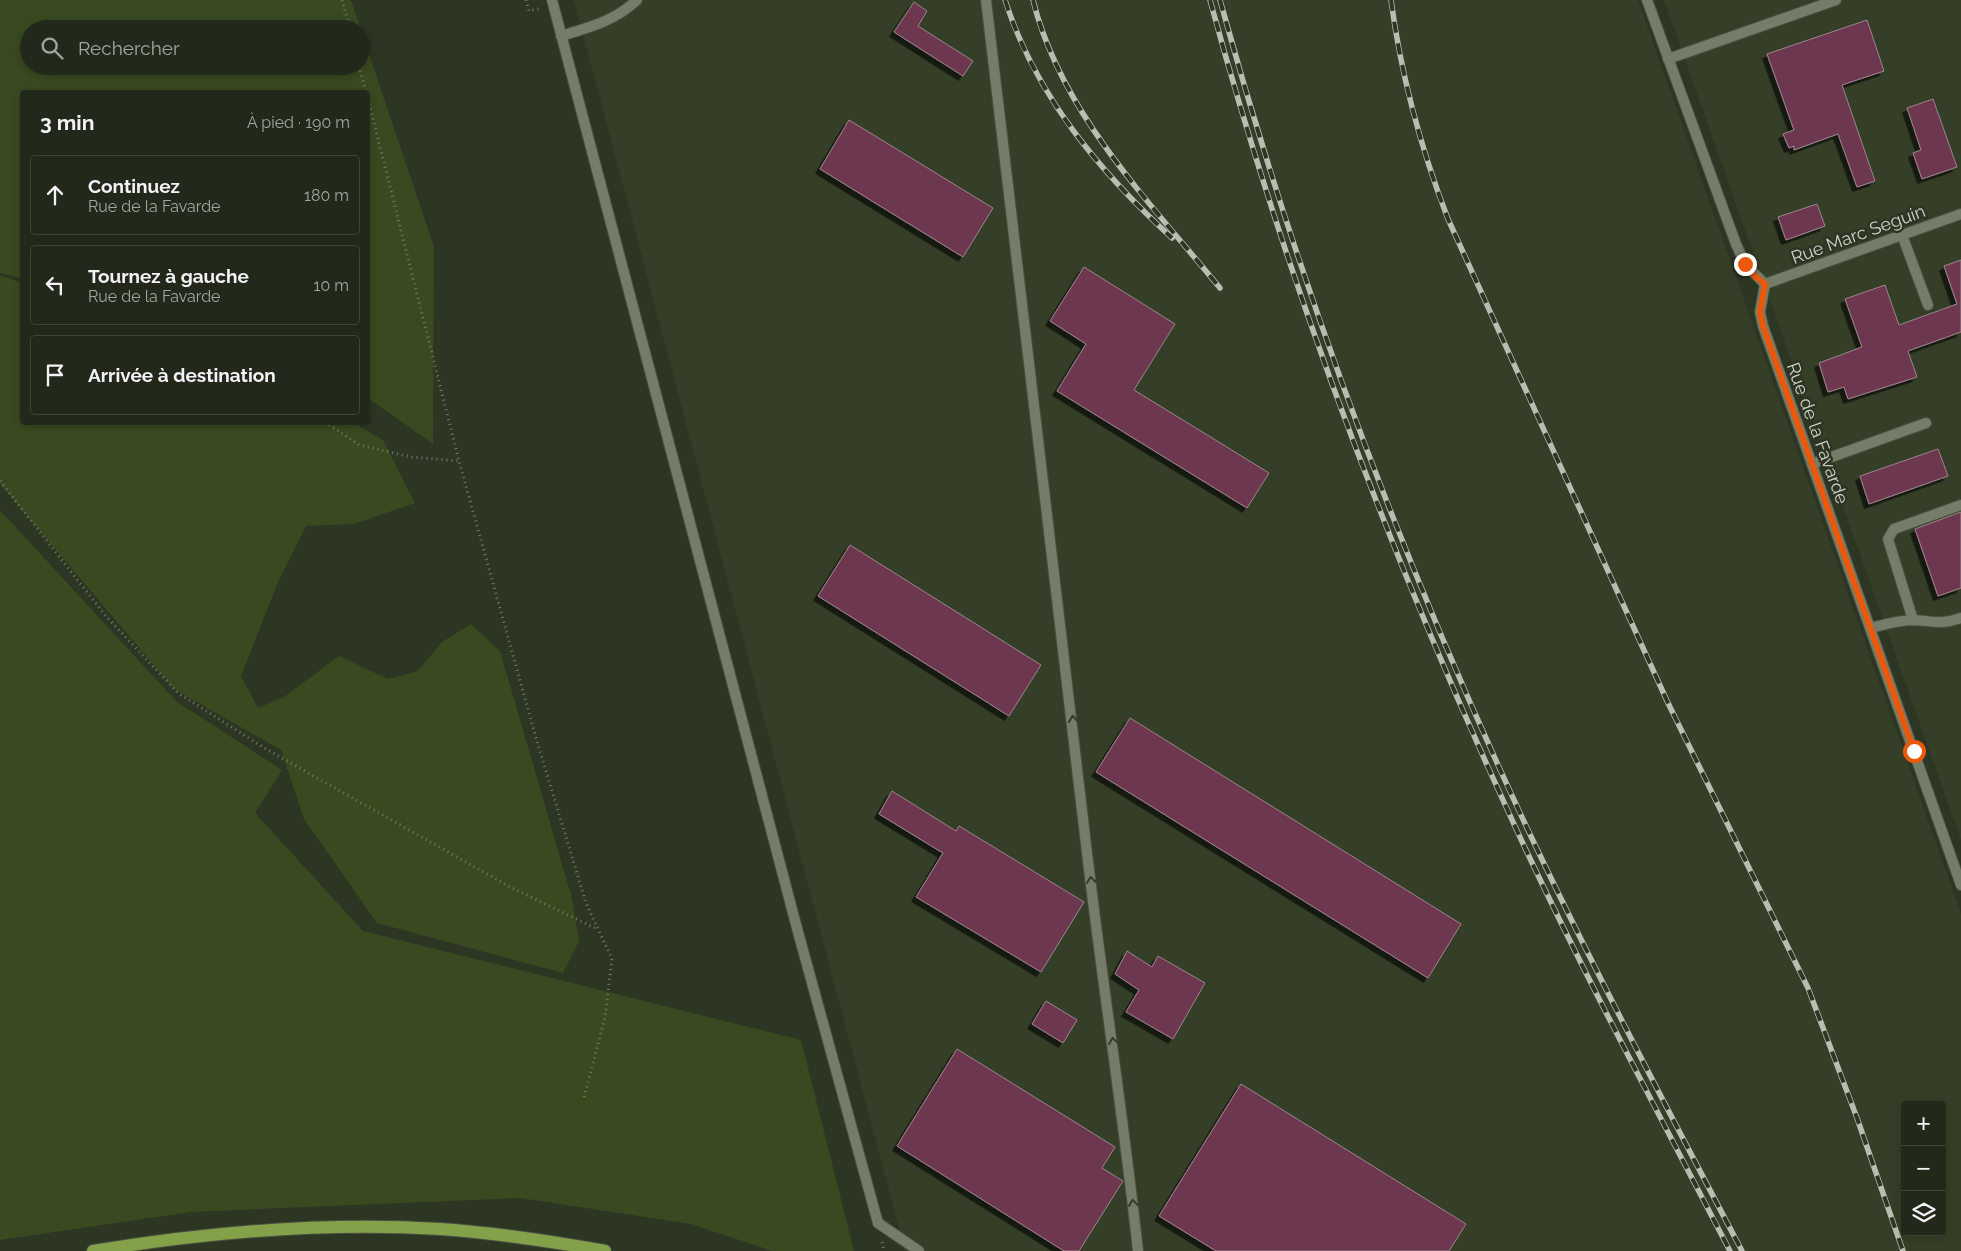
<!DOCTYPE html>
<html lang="fr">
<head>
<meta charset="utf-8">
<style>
	body { margin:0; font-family:Raleway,sans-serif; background:#2a3023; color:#f1f3f6 }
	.controls { position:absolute; right:15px; bottom:15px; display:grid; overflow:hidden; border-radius:5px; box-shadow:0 2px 8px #0003 }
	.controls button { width:45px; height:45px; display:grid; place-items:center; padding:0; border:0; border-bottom:1px solid #3f4439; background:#22281a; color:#f1f3f6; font:25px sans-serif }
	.stop { position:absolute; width:15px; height:15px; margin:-11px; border:4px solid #ea580c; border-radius:50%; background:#fff }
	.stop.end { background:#ea580c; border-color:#fff; box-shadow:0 1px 5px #0008 }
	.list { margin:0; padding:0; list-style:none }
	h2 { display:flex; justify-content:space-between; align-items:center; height:65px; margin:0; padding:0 20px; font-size:21px }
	h2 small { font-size:16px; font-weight:400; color:#a2a6a2 }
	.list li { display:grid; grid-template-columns:32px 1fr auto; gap:15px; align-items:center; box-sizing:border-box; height:80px; margin:0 10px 10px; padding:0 10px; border:1px solid #3f4439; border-radius:5px }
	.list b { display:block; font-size:19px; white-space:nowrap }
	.list p { margin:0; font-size:16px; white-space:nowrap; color:#a2a6a2 }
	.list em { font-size:16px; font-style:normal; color:#a2a6a2 }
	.icon { flex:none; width:28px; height:28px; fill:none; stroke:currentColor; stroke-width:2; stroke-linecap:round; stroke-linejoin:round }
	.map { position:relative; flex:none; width:1961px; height:1251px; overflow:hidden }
	.search { position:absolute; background:#22281a; box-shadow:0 2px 8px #0003; left:20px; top:20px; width:350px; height:55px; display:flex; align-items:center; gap:12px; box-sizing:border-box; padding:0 18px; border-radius:28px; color:#a2a6a2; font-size:19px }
	.panel { position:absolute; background:#22281a; box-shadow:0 2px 8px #0003; left:20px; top:90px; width:350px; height:335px; border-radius:5px }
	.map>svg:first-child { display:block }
	.built { fill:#353f27; fill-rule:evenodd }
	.green { fill:#394920 }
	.building { fill:#6d3950; stroke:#9c848d; filter:url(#shadow) }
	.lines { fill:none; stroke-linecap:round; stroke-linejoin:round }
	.service-casing { stroke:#4a4f41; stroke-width:12 }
	.minor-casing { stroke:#4a4f41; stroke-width:12 }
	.tertiary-casing { stroke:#4a4f41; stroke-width:12 }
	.primary-casing { stroke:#4a4f41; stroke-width:14 }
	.path { stroke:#747b6c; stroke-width:3; stroke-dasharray:1 4; stroke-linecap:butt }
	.service { stroke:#757d69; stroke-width:10 }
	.minor { stroke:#757d69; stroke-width:10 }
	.tertiary { stroke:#757d69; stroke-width:10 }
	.primary { stroke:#83a149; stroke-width:12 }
	.rail-casing { stroke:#b9beb2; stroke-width:5.5 }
	.rail { stroke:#2d3523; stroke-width:4; stroke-dasharray:11; stroke-linecap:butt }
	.oneway { stroke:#343c2a }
	.route { stroke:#ea580c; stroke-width:6 }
	.labels { text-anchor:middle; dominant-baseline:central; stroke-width:5; stroke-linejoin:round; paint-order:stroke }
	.street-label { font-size:18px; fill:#ced3c8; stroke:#2d3523 }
</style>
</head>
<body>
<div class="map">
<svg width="1961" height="1251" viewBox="0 0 1961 1251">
	<defs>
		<filter id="shadow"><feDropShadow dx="-4.5" dy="4.5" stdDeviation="0" flood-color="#0009"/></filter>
	</defs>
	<rect width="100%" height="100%" fill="#2d3523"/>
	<path class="built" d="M 574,0 L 1638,0 L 1961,914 L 1961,1251 L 905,1251 ZM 1905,1105 L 1942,1105 L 1942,1232 L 1905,1232 Z
		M 1664,0 L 1961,0 L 1961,840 L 1748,238 Z"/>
	<path class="green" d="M 0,0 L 351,0 L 361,29 L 29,29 L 29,66 L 361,66 L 361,30 L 434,247 L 433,444 L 368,398 L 368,92 L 22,92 L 22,278 L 0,273 Z
		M 0,275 L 22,283 L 22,422 L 352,422 L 383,440 L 415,503 L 354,524 L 306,526 L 278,582 L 241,676 L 258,708 L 284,697 L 339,656 L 388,679 L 418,671 L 442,642 L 471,624 L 500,651 L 572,898 L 579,941 L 563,973 L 377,923 L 304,819 L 281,750 L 174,689 L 0,484 Z
		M 0,510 L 176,701 L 282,770 L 255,813 L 363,931 L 801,1040 L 854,1251 L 772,1251 L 691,1224 L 520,1198 L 191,1212 L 0,1240 Z"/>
	<path class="building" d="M 914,2 L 927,11 L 918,26 L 973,61 L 963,76 L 894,32 Z
		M 1867,20 L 1884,71 L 1842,85 L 1875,181 L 1857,187 L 1838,134 L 1794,150 L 1794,146 L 1789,148 L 1783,134 L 1794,130 L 1767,54 Z
		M 1933,99 L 1957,167 L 1922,179 L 1913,153 L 1921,150 L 1907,108 Z
		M 849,120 L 993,208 L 963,257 L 820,169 Z
		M 1817,204 L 1825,226 L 1786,240 L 1778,217 Z
		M 1961,260 L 1961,332 L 1908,351 L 1917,377 L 1848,399 L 1844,387 L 1828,392 L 1819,363 L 1862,347 L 1845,299 L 1885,285 L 1899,325 L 1957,304 L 1944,266 Z
		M 1084,267 L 1175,324 L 1134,390 L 1269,473 L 1247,508 L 1057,391 L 1086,344 L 1050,321 Z
		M 1938,449 L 1948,476 L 1869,504 L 1860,476 Z
		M 1961,512 L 1961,588 L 1938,596 L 1915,529 Z
		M 850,545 L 1041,665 L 1009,716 L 818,596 Z
		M 1130,718 L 1461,924 L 1428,978 L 1096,772 Z
		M 892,791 L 956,831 L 959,826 L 1084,902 L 1041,972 L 916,897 L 943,853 L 879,814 Z
		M 1127,951 L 1152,967 L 1158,956 L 1205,983 L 1173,1039 L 1126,1012 L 1139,990 L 1115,974 Z
		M 1046,1001 L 1077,1020 L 1063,1043 L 1032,1024 Z
		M 957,1049 L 1115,1147 L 1102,1168 L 1123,1181 L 1079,1251 L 1064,1251 L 897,1146 Z
		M 1241,1084 L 1466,1224 L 1449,1251 L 1216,1251 L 1159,1216 Z"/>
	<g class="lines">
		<g class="service-casing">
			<path id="service" d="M 986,0 C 1018,279 1053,557 1085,836 C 1101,975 1123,1112 1138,1251
				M 561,36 C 590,27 615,21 637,0
				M 1668,59 L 1836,0
				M 1902,235 L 1928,305
				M 1812,464 L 1926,423
				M 1913,620 L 1888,539 L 1894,529 L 1961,505
				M 1870,628 C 1883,625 1900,620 1914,620 C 1933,621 1941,625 1961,618
				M 878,1223 L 919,1251"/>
		</g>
		<g class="minor-casing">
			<path id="minor" d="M 1647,0 L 1736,244 L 1745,264 L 1765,284 L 1760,312 L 1763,326 L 1961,885
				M 1765,284 L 1961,214"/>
		</g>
		<g class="tertiary-casing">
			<path id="tertiary" d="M 552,0 L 798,932 L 878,1223"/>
		</g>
		<g class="primary-casing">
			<path id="primary" d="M 93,1251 C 208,1232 324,1222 440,1229 C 496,1233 550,1241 605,1251"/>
		</g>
		<path class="path" d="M 342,0 L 350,29
			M 526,0 L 529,11 L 542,8
			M 359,66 L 366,92
			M 368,99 L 459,461 L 536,738 L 586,903 L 612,959 L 605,1017 L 584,1098
			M 325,422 L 359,445 L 411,457 L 459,461
			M 0,481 L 105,615 L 178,693 L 266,749 L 510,887 L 597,929
			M 882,1242 L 884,1251"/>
		<use href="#service" class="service"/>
		<use href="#minor" class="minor"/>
		<use href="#tertiary" class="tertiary"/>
		<use href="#primary" class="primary"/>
		<g class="rail-casing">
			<path id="rail" d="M 1005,0 C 1036,96 1099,171 1172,238
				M 1033,0 C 1061,113 1148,200 1220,288
				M 1210,0 C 1289,291 1398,576 1526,850 C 1590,986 1661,1118 1730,1251
				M 1220,0 C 1300,291 1408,577 1537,849 C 1602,985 1672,1118 1742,1251
				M 1391,0 C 1401,75 1421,149 1448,219 L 1668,703 L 1808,988 L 1857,1118 L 1903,1251"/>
		</g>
		<use href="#rail" class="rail"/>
	</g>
	<defs><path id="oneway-chevron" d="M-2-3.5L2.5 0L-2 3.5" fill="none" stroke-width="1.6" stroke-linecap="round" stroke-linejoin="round" transform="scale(1.25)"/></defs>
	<g class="oneway">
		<use href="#oneway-chevron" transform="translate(1073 719) rotate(-96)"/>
		<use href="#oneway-chevron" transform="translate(1091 880) rotate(-97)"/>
		<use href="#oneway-chevron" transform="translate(1113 1041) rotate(-98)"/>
		<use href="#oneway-chevron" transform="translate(1133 1203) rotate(-96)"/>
	</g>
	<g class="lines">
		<path class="route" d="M 1745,264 L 1756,277 L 1765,284 L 1760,312 L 1763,326 L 1914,751"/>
	</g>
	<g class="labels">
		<g class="street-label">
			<text transform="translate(1858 234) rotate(-20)">Rue Marc Seguin</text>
			<text transform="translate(1818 433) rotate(70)">Rue de la Favarde</text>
		</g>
	</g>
</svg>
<div class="controls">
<button>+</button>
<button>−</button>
<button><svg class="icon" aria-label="layers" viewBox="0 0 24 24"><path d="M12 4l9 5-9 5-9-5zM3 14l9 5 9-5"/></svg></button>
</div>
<div class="stop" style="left:1914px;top:751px"></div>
<div class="stop end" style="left:1745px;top:264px"></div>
<div class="search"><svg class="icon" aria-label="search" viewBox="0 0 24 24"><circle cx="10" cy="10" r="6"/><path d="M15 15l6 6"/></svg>Rechercher</div>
<section class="panel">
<h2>3 min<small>À pied · 190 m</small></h2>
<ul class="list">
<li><svg class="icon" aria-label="ahead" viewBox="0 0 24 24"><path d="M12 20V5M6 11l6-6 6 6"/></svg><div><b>Continuez</b><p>Rue de la Favarde</p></div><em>180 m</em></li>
<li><svg class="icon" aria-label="left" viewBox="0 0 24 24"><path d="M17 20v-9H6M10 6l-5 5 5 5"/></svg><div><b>Tournez à gauche</b><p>Rue de la Favarde</p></div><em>10 m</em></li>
<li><svg class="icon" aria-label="arrive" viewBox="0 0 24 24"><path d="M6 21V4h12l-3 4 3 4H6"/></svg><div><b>Arrivée à destination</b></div></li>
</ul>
</section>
</div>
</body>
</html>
